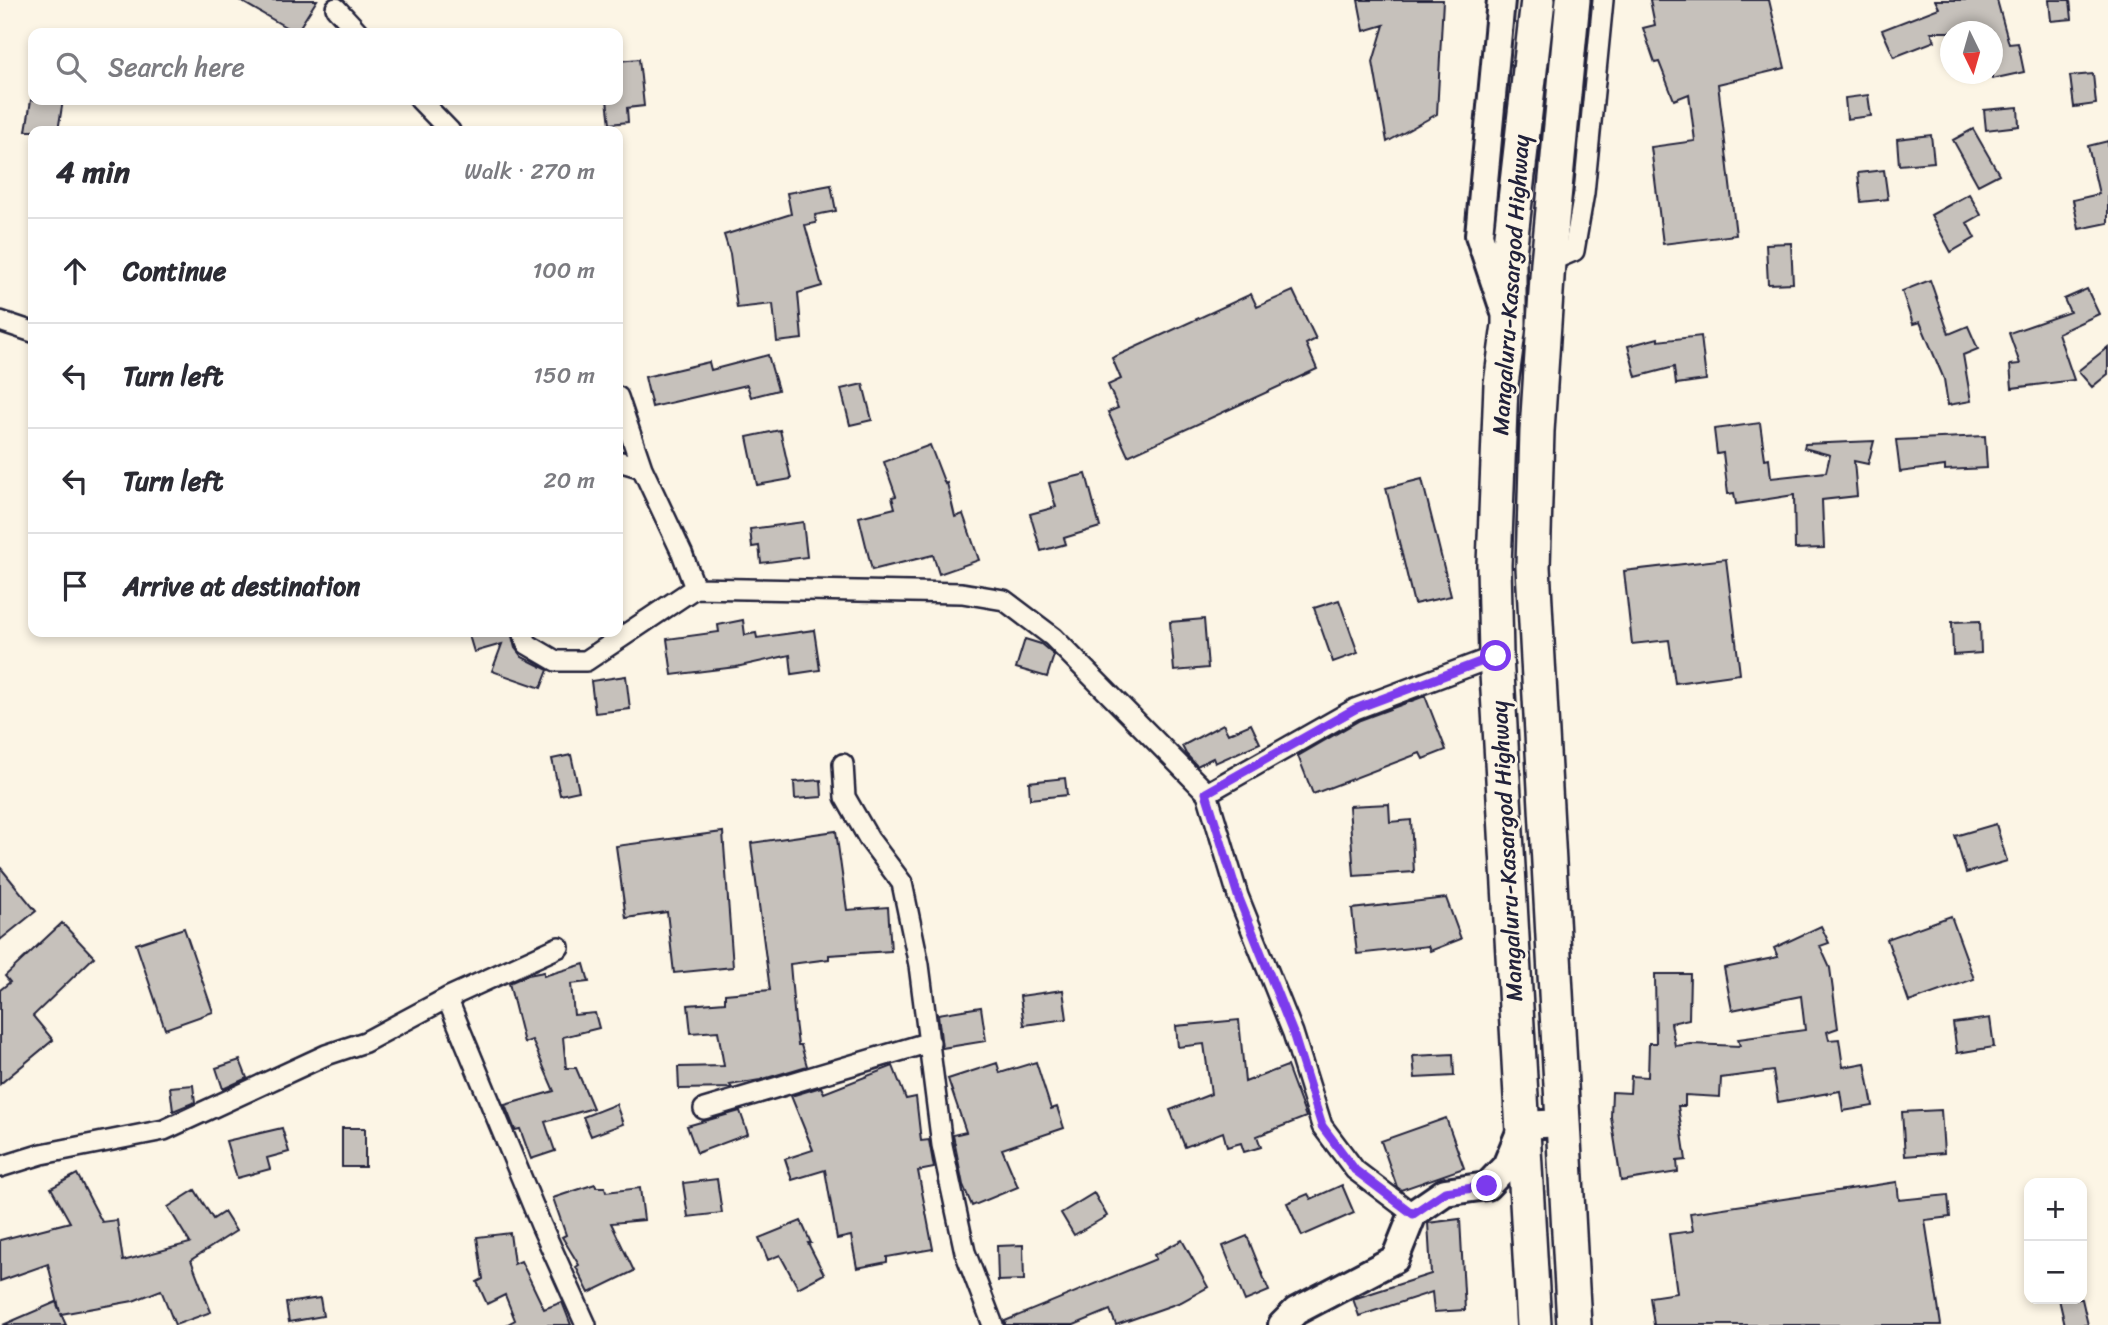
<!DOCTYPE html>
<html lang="en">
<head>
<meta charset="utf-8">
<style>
	body { margin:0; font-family:Sriracha,sans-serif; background:#f7f7f7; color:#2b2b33 }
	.controls { position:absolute; right:21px; bottom:21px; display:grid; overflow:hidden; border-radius:14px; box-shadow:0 4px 10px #0003 }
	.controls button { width:63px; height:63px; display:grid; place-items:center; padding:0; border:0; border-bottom:2px solid #e1e1e2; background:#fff; color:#2b2b33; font:35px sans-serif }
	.compass { position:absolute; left:1940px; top:21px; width:63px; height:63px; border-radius:50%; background:#fff; box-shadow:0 4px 10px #0003; rotate:175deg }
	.stop { position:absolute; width:21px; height:21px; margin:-16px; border:5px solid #7c3aed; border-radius:50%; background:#fff }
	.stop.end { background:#7c3aed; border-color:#fff; box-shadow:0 2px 7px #0008 }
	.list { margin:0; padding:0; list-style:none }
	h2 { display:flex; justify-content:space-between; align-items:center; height:91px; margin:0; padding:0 28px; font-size:30px }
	h2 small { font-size:23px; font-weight:400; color:#7c7c81 }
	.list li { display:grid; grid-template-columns:46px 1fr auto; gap:21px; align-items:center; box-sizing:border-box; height:105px; padding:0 28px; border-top:2px solid #e1e1e2 }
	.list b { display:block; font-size:26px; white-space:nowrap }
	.list em { font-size:23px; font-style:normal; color:#7c7c81 }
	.icon { flex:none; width:38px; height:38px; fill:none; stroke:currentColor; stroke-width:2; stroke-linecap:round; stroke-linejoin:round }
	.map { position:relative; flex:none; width:2108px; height:1325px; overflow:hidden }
	.search { position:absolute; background:#fff; box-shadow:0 4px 10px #0003; left:28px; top:28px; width:595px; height:77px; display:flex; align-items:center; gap:18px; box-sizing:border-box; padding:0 24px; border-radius:14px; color:#7c7c81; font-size:26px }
	.panel { position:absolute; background:#fff; box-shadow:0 4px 10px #0003; left:28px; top:126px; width:595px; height:511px; border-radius:14px }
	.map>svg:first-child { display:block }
	.building { fill:#c6c1bb; stroke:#22223b; stroke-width:2 }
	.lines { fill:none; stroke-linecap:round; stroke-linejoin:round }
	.street-casing { stroke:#22223b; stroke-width:24 }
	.secondary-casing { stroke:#22223b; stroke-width:32 }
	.highway-casing { stroke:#22223b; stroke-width:38 }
	.street { stroke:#fcf5e5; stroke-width:19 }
	.secondary { stroke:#fcf5e5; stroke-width:26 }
	.highway { stroke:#fcf5e5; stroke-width:33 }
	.route { stroke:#7c3aed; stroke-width:9 }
	.labels { text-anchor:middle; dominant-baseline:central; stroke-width:6; stroke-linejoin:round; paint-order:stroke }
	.street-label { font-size:23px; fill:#22223b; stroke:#fcf5e5 }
</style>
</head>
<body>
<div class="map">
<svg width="2108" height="1325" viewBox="0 0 2108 1325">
	<rect width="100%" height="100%" fill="#fcf5e5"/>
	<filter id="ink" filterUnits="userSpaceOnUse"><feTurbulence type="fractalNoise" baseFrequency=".0143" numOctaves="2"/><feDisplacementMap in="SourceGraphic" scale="14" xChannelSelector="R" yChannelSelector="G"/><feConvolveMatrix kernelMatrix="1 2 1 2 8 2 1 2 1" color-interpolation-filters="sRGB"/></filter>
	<g filter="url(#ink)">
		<path class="building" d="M 239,0 L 317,0 L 296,33 Z
			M 1358,0 L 1443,0 L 1437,114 L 1387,142 L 1373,62 L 1384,25 L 1364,31 Z
			M 1650,0 L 1769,0 L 1785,68 L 1718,84 L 1736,235 L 1663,244 L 1651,147 L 1695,141 L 1689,94 L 1674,100 L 1659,62 L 1655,63 L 1643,28 L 1655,25 Z
			M 1935,0 L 1997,0 L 2009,44 L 2018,43 L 2024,72 L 1992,79 L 1992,32 L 1931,32 L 1935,41 L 1894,57 L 1882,30 L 1939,8 Z
			M 2049,0 L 2070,0 L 2072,19 L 2051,21 Z
			M 639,59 L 644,106 L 627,108 L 628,122 L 610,124 L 607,100 L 618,100 L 618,61 Z
			M 2093,74 L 2096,104 L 2074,107 L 2070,76 Z
			M 1868,95 L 1871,116 L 1847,119 L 1845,98 Z
			M 31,100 L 63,100 L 58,131 L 26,131 Z
			M 2018,107 L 2019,126 L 1986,130 L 1984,110 Z
			M 1973,129 L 1999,174 L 1978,185 L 1953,140 Z
			M 1931,135 L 1934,162 L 1899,165 L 1897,139 Z
			M 2108,141 L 2108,223 L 2079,229 L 2073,200 L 2099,194 L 2088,146 Z
			M 1884,170 L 1888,199 L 1861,202 L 1858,173 Z
			M 831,185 L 836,211 L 815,215 L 816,223 L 805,225 L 822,286 L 798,293 L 802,339 L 777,342 L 773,304 L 737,308 L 730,254 L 724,235 L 791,214 L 787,193 Z
			M 1969,194 L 1981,215 L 1967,223 L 1975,238 L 1951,252 L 1931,215 Z
			M 1791,243 L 1793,283 L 1768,284 L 1766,244 Z
			M 1930,280 L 1949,334 L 1968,326 L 1978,349 L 1963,355 L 1971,401 L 1948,405 L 1944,379 L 1920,322 L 1913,324 L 1902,291 Z
			M 2087,289 L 2099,314 L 2058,333 L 2074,380 L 2012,388 L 2010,365 L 2020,364 L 2009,333 L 2070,312 L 2064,299 Z
			M 1293,291 L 1316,339 L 1306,344 L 1317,369 L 1128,456 L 1108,412 L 1118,408 L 1108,385 L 1121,379 L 1112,358 L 1251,294 L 1257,307 Z
			M 1701,336 L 1706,380 L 1676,384 L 1674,367 L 1636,377 L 1628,346 L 1658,338 L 1658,341 Z
			M 2108,347 L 2108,374 L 2092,387 L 2078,371 Z
			M 768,355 L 778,390 L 751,397 L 747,385 L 652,407 L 645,377 L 709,362 L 711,370 Z
			M 863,384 L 872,420 L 850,425 L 841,389 Z
			M 1760,423 L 1765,459 L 1769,458 L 1771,478 L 1826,472 L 1830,455 L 1804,448 L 1805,444 L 1874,441 L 1868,464 L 1854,461 L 1857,496 L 1822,500 L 1824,548 L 1795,549 L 1794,495 L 1736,504 L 1734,493 L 1728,494 L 1723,453 L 1717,454 L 1714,429 Z
			M 780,430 L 791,479 L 757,485 L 747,437 Z
			M 1985,436 L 1987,468 L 1945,470 L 1945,466 L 1900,472 L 1896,440 Z
			M 930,445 L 945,484 L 947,483 L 955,517 L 963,514 L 979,560 L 939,574 L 933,555 L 872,570 L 859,517 L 895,508 L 892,497 L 896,496 L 884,462 Z
			M 1086,474 L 1100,527 L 1064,538 L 1066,544 L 1041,551 L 1030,514 L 1056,507 L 1049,483 Z
			M 1422,479 L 1451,596 L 1414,604 L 1386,488 Z
			M 803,522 L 807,557 L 761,563 L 759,546 L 752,547 L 750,529 Z
			M 1726,559 L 1740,674 L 1675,683 L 1669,640 L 1632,644 L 1624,571 Z
			M 1339,600 L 1358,653 L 1333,662 L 1314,608 Z
			M 1204,619 L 1208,668 L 1174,671 L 1170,622 Z
			M 743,620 L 745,635 L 756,633 L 757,638 L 814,630 L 820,670 L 792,674 L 790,655 L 736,667 L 672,675 L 667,639 L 719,632 L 718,625 Z
			M 1980,621 L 1981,653 L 1953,655 L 1952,622 Z
			M 468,632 L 511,632 L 515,648 L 522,657 L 548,670 L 541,688 L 492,671 L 502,644 L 474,652 Z
			M 1025,639 L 1041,644 L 1054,655 L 1047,677 L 1016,668 Z
			M 626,676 L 630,709 L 595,713 L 591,681 Z
			M 1425,696 L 1446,750 L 1423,759 L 1420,753 L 1313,794 L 1298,756 L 1360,720 Z
			M 1223,724 L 1228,734 L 1251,724 L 1260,743 L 1215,763 L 1213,758 L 1197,766 L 1186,754 L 1182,746 Z
			M 571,755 L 579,791 L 560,795 L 552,759 Z
			M 1065,778 L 1067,795 L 1030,799 L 1029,782 Z
			M 821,780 L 822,797 L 795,799 L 794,782 Z
			M 1389,804 L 1390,822 L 1411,820 L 1414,872 L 1354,876 L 1349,806 Z
			M 1996,824 L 2007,861 L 1966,873 L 1955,836 Z
			M 836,831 L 847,910 L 888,907 L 891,951 L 829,955 L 829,959 L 790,964 L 795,1022 L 798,1045 L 801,1045 L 807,1066 L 760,1080 L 730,1085 L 732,1088 L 679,1089 L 678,1067 L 724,1066 L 718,1031 L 691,1033 L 688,1005 L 725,1002 L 725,994 L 770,990 L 751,843 Z
			M 723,832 L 733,967 L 674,973 L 667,912 L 626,918 L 616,846 Z
			M 0,867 L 36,911 L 0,940 Z
			M 1446,898 L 1461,939 L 1430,951 L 1428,946 L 1357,954 L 1352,909 Z
			M 1951,916 L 1974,979 L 1909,1002 L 1887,939 Z
			M 62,923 L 94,957 L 33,1016 L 53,1040 L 0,1084 L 0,990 L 10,982 L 5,976 Z
			M 1821,926 L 1829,943 L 1820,946 L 1830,968 L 1838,1028 L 1827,1032 L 1829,1040 L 1839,1039 L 1843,1067 L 1865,1063 L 1873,1106 L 1843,1111 L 1840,1091 L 1778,1102 L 1773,1071 L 1721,1078 L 1720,1097 L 1685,1095 L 1685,1106 L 1678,1106 L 1686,1160 L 1677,1161 L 1678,1172 L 1621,1181 L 1611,1117 L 1612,1092 L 1630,1093 L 1631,1076 L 1648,1077 L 1649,1043 L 1656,1043 L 1655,974 L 1690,974 L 1689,1019 L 1671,1023 L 1675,1046 L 1691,1044 L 1740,1046 L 1738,1039 L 1805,1030 L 1801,996 L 1732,1010 L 1724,968 L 1778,957 L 1774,948 Z
			M 184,928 L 213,1012 L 165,1029 L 136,944 Z
			M 584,964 L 589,982 L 571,984 L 574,1015 L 595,1013 L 599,1028 L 563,1037 L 566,1068 L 576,1068 L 593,1108 L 545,1122 L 555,1151 L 531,1159 L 520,1129 L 515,1130 L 505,1105 L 554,1091 L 532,1040 L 524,1043 L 509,983 L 528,975 L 544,972 L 544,976 Z
			M 1063,990 L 1067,1019 L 1024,1025 L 1020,996 Z
			M 981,1007 L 986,1041 L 942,1048 L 938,1014 Z
			M 1990,1018 L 1994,1047 L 1957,1053 L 1953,1023 Z
			M 1239,1020 L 1245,1082 L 1287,1066 L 1306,1117 L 1257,1136 L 1261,1147 L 1244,1152 L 1241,1143 L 1227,1147 L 1223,1132 L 1185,1147 L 1170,1110 L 1211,1094 L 1204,1044 L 1178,1047 L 1176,1026 Z
			M 1453,1054 L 1454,1076 L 1415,1078 L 1413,1056 Z
			M 240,1060 L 247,1078 L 223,1089 L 216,1068 Z
			M 1036,1062 L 1051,1109 L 1057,1107 L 1064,1128 L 1002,1149 L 1018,1187 L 972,1206 L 963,1185 L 953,1135 L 966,1132 L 948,1079 L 997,1063 L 1000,1073 Z
			M 893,1066 L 906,1099 L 916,1097 L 921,1141 L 929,1140 L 934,1168 L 918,1171 L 933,1249 L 887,1257 L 887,1262 L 857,1268 L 851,1236 L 837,1239 L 825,1170 L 792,1180 L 785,1159 L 813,1150 L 791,1096 L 821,1087 L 824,1093 Z
			M 193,1085 L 195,1102 L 173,1111 L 170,1087 Z
			M 616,1104 L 623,1124 L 591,1136 L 583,1117 Z
			M 1941,1110 L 1944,1153 L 1905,1156 L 1902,1112 Z
			M 740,1111 L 748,1134 L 697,1153 L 687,1126 Z
			M 1446,1118 L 1464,1168 L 1401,1190 L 1397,1187 L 1381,1141 Z
			M 282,1128 L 289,1152 L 267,1158 L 270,1169 L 237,1178 L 226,1141 Z
			M 342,1128 L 365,1128 L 365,1167 L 342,1167 Z
			M 77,1174 L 102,1222 L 117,1220 L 123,1261 L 190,1243 L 168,1207 L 195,1190 L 213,1219 L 224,1212 L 236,1231 L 191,1260 L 211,1312 L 175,1325 L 161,1290 L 133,1301 L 61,1314 L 66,1325 L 3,1325 L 56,1302 L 60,1312 L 48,1264 L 0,1281 L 0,1240 L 70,1222 L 51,1188 Z
			M 717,1179 L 722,1213 L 688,1217 L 683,1183 Z
			M 1897,1182 L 1899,1200 L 1948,1195 L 1950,1217 L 1925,1220 L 1941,1325 L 1654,1325 L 1650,1297 L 1677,1293 L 1669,1234 L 1693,1231 L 1690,1213 Z
			M 595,1184 L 596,1187 L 605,1187 L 606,1192 L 640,1188 L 644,1220 L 611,1223 L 634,1271 L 589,1293 L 576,1267 L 579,1265 L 562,1237 L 566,1235 L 553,1198 Z
			M 1342,1185 L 1354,1213 L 1302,1236 L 1287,1203 L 1308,1194 L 1311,1199 Z
			M 1094,1193 L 1107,1216 L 1074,1235 L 1061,1213 Z
			M 1460,1219 L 1465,1310 L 1434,1312 L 1432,1292 L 1359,1316 L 1353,1299 L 1431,1274 L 1428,1223 Z
			M 801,1221 L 811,1243 L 808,1243 L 824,1274 L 798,1288 L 780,1255 L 768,1260 L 759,1238 Z
			M 510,1233 L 514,1264 L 521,1261 L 544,1309 L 562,1302 L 571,1325 L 506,1325 L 515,1320 L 505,1295 L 487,1304 L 477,1282 L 483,1279 L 477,1237 Z
			M 1247,1236 L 1269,1291 L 1245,1301 L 1223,1246 Z
			M 1182,1240 L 1208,1287 L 1181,1302 L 1116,1325 L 1110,1310 L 1074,1325 L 1005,1325 L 1005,1321 L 1156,1259 L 1154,1255 Z
			M 1023,1245 L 1024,1280 L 998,1281 L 997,1246 Z
			M 320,1298 L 323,1316 L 289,1322 L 286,1303 Z
			M 2059,1299 L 2082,1299 L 2088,1325 L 2065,1325 Z"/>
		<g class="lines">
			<g class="street-casing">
				<path id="street" d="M 336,8 L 359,33
					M 420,100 L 450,131
					M 1548,262 L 1574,251 L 1584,193 L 1603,0
					M 0,321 L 33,332
					M 618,397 L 642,468 L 682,553 L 695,588
					M 618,461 L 642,468
					M 523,632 L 527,644 L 556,661 L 586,661 L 695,588 L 962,593 L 1004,600 L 1053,637 L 1207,793 L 1238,896 L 1293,1033 L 1322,1126 L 1355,1170 L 1413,1214
					M 843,764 L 845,797 L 869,839 L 902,883 L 919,965 L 942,1145 L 965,1252 L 993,1325
					M 1207,793 L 1355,709 L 1496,656
					M 447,998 L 541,1225 L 586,1325
					M 704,1109 L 930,1042
					M 0,1167 L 42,1154 L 164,1130 L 326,1055 L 365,1042 L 447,998 L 559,947"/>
			</g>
			<g class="secondary-casing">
				<path id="secondary" d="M 1501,0 L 1479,235 L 1504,310
					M 1282,1325 L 1296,1311 L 1395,1259 L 1413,1214 L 1445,1192 L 1487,1186 L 1506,1166 L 1523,1125 L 1563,1123"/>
			</g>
			<g class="highway-casing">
				<path id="highway" d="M 1573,0 L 1548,262 L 1537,431 L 1533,567 L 1574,1325
					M 1534,1325 L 1496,656 L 1494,565 L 1501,384 L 1509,325 L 1509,253 L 1538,0"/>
			</g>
			<use href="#street" class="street"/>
			<use href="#secondary" class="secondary"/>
			<use href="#highway" class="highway"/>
		</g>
	</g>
	<g class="lines" filter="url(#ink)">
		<path class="route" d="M 1487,1186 L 1445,1192 L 1413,1214 L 1355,1170 L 1322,1126 L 1293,1033 L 1238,896 L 1206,793 L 1355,709 L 1496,656"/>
	</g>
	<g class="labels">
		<g class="street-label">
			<text transform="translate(1511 285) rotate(-86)">Mangaluru-Kasargod Highway</text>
			<text transform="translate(1507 851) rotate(-93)">Mangaluru-Kasargod Highway</text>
		</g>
	</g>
</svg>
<div class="controls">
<button>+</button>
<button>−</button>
</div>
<svg class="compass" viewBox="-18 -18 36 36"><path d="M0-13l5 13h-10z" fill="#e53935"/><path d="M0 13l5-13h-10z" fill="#7c7c81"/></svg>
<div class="stop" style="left:1496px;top:656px"></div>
<div class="stop end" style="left:1487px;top:1186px"></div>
<div class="search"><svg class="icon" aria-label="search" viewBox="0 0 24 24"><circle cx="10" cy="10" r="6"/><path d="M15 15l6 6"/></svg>Search here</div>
<section class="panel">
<h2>4 min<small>Walk · 270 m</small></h2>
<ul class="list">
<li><svg class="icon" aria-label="ahead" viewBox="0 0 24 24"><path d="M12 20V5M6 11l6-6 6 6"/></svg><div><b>Continue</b></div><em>100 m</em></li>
<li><svg class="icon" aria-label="left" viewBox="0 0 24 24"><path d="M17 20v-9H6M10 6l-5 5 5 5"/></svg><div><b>Turn left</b></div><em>150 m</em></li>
<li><svg class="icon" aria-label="left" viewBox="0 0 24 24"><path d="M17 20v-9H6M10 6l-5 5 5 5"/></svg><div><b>Turn left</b></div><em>20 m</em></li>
<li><svg class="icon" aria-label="arrive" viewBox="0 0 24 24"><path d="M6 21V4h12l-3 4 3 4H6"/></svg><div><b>Arrive at destination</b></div></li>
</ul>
</section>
</div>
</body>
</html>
